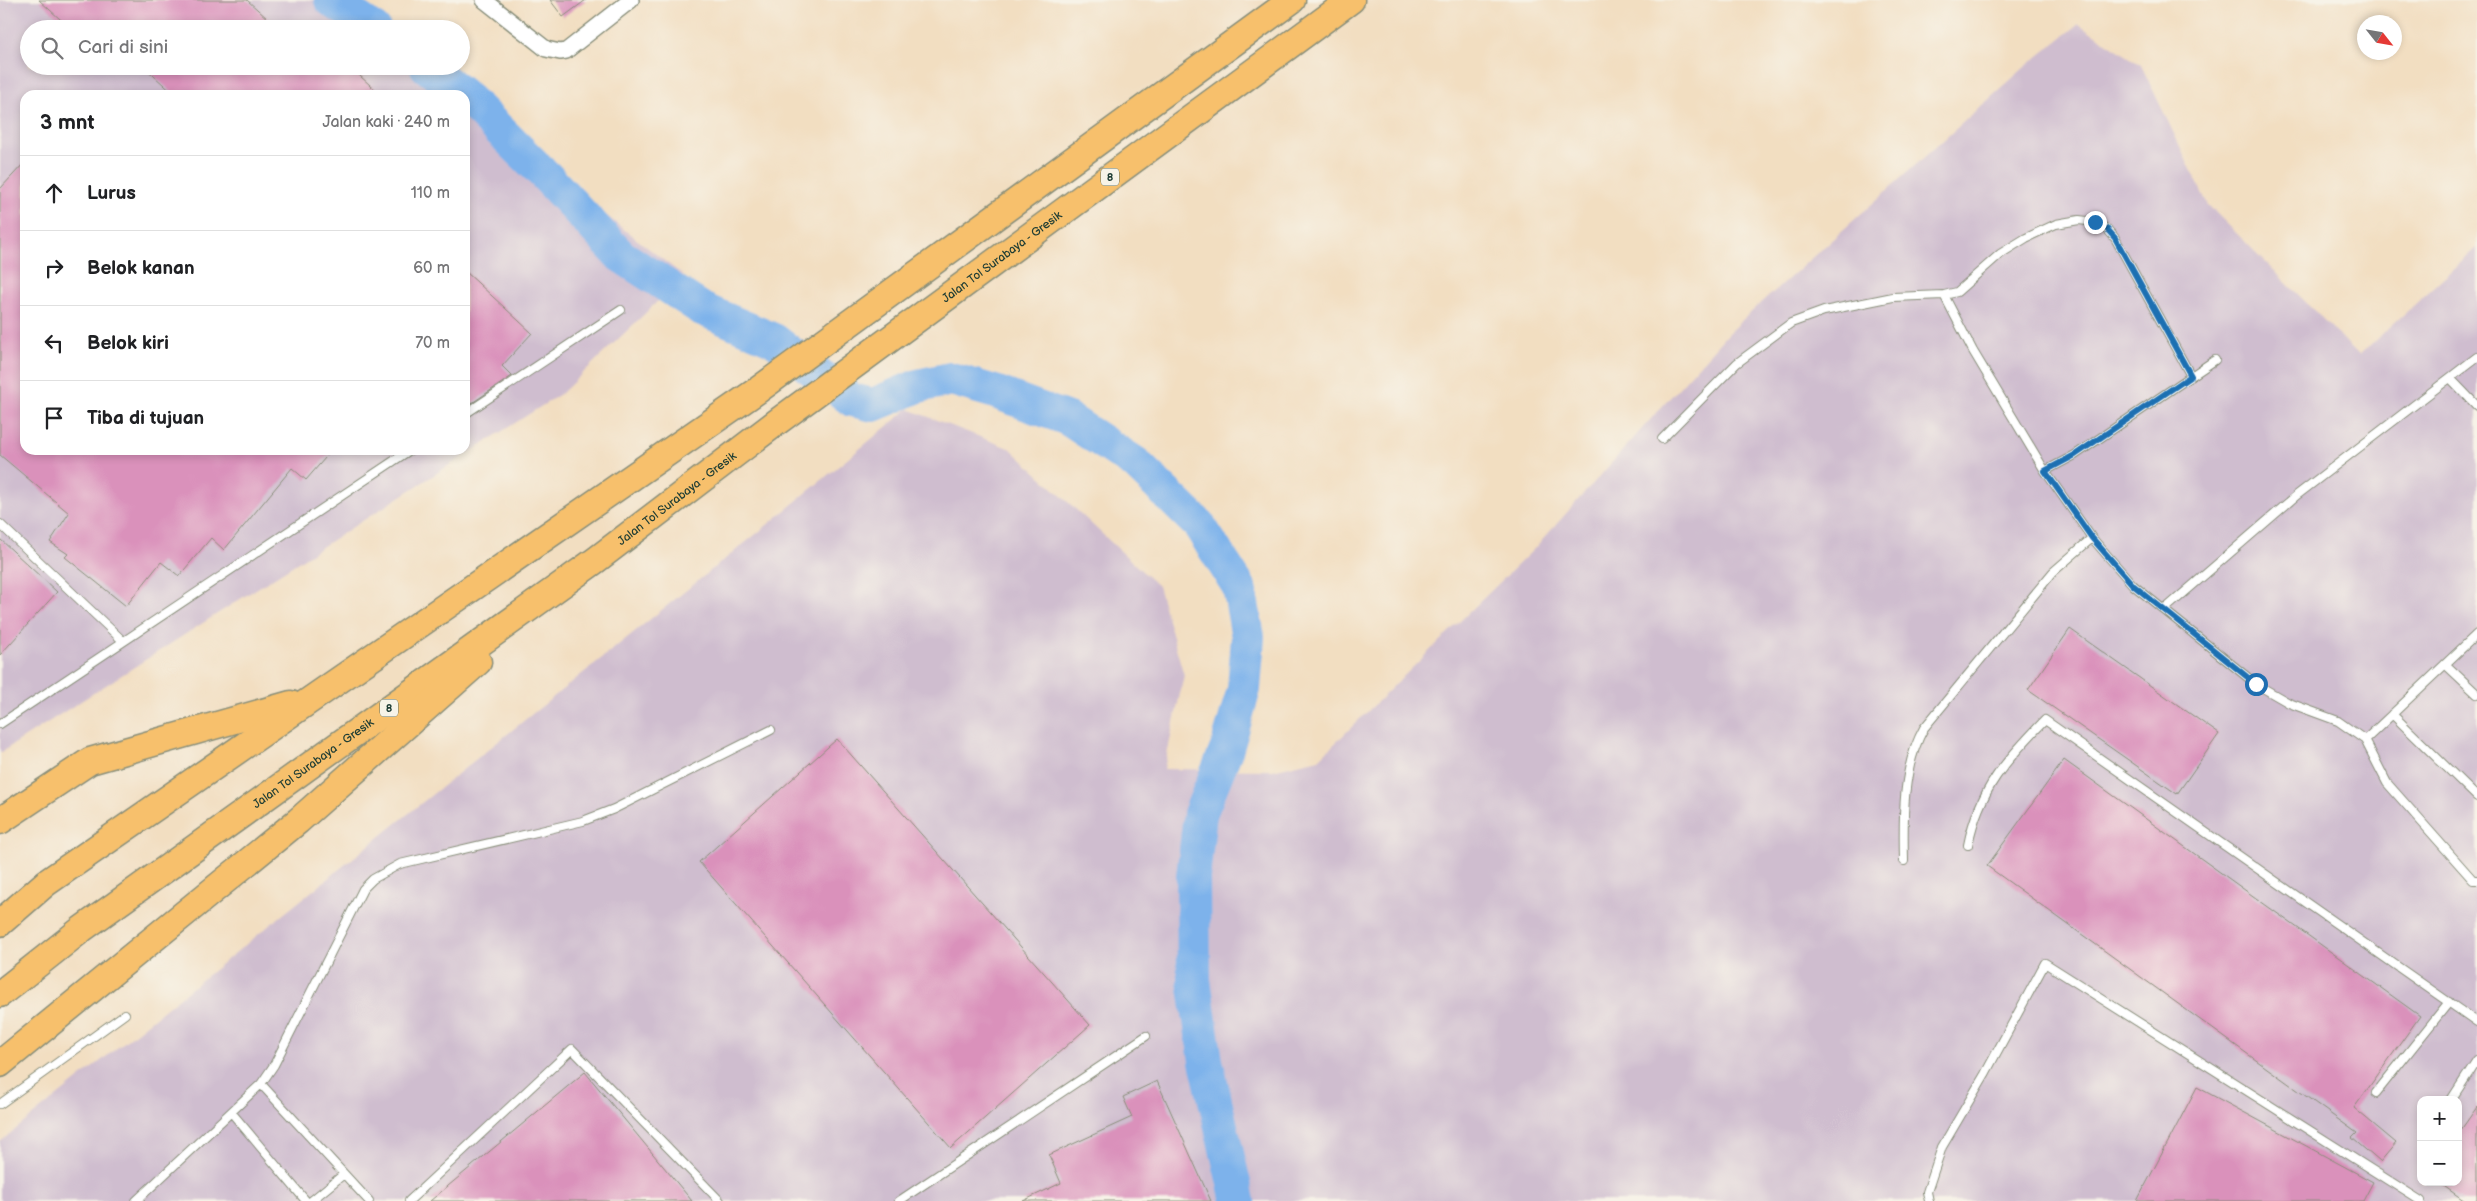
<!DOCTYPE html>
<html lang="id">
<head>
<meta charset="utf-8">
<style>
	body { margin:0; font-family:"Balsamiq Sans",sans-serif; background:#f6f6f6; color:#202124 }
	.controls { position:absolute; right:15px; bottom:15px; display:grid; overflow:hidden; border-radius:10px; box-shadow:0 2px 8px #0003 }
	.controls button { width:45px; height:45px; display:grid; place-items:center; padding:0; border:0; border-bottom:1px solid #e0e0e0; background:#fff; color:#202124; font:25px sans-serif }
	.compass { position:absolute; left:2357px; top:15px; width:45px; height:45px; border-radius:50%; background:#fff; box-shadow:0 2px 8px #0003; rotate:121deg }
	.stop { position:absolute; width:15px; height:15px; margin:-11px; border:4px solid #1f6fb2; border-radius:50%; background:#fff }
	.stop.end { background:#1f6fb2; border-color:#fff; box-shadow:0 1px 5px #0008 }
	.list { margin:0; padding:0; list-style:none }
	h2 { display:flex; justify-content:space-between; align-items:center; height:65px; margin:0; padding:0 20px; font-size:21px }
	h2 small { font-size:16px; font-weight:400; color:#757577 }
	.list li { display:grid; grid-template-columns:32px 1fr auto; gap:15px; align-items:center; box-sizing:border-box; height:75px; padding:0 20px; border-top:1px solid #e0e0e0 }
	.list b { display:block; font-size:19px; white-space:nowrap }
	.list em { font-size:16px; font-style:normal; color:#757577 }
	.icon { flex:none; width:28px; height:28px; fill:none; stroke:currentColor; stroke-width:2; stroke-linecap:round; stroke-linejoin:round }
	.map { position:relative; flex:none; width:2477px; height:1201px; overflow:hidden }
	.search { position:absolute; background:#fff; box-shadow:0 2px 8px #0003; left:20px; top:20px; width:450px; height:55px; display:flex; align-items:center; gap:12px; box-sizing:border-box; padding:0 18px; border-radius:28px; color:#757577; font-size:19px }
	.panel { position:absolute; background:#fff; box-shadow:0 2px 8px #0003; left:20px; top:90px; width:450px; height:365px; border-radius:15px }
	.map>svg:first-child { display:block }
	.industrial { fill:#cfbdcf; fill-rule:evenodd }
	.lines { fill:none; stroke-linecap:round; stroke-linejoin:round }
	.river { stroke:#7db2eb; stroke-width:34 }
	.building { fill:#da91bb }
	.lane-casing { stroke:#888e7a; stroke-width:10 }
	.street-casing { stroke:#888e7a; stroke-width:18 }
	.highway-casing { stroke:#888e7a; stroke-width:29 }
	.lane { stroke:#fff; stroke-width:8 }
	.street { stroke:#fff; stroke-width:15 }
	.highway { stroke:#f7c06c; stroke-width:26 }
	.route { stroke:#1f6fb2; stroke-width:6 }
	.labels { text-anchor:middle; dominant-baseline:central; stroke-width:4; stroke-linejoin:round; paint-order:stroke }
	.shield { fill:#f7f3e8; stroke:#60746a; stroke-width:1 }
	.shield-label { font-size:11px; font-weight:bold; fill:#1f3d34 }
	.street-label { font-size:12px; fill:#1f3d34; stroke:#f7f3e8 }
</style>
</head>
<body>
<div class="map">
<svg width="2477" height="1201" viewBox="0 0 2477 1201">
	<rect width="100%" height="100%" fill="#f7f3e8"/>
	<filter id="ink" filterUnits="userSpaceOnUse"><feTurbulence type="fractalNoise" baseFrequency=".02" numOctaves="2"/><feDisplacementMap in="SourceGraphic" scale="10" xChannelSelector="R" yChannelSelector="G"/><feConvolveMatrix kernelMatrix="1 2 1 2 8 2 1 2 1" color-interpolation-filters="sRGB"/></filter>
	<filter id="wash" filterUnits="userSpaceOnUse"><feTurbulence type="fractalNoise" baseFrequency=".0096" numOctaves="4" result="noise"/><feDisplacementMap in="SourceGraphic" scale="20" xChannelSelector="R" yChannelSelector="G"/><feGaussianBlur stdDeviation="1.12" result="paint"/><feColorMatrix in="noise" values="0 0 0 0 0 0 0 0 0 0 0 0 0 0 0 0 0 1.4 0 .05"/><feComposite in="paint" operator="in"/></filter>
	<g filter="url(#wash)">
		<rect width="100%" height="100%" fill="#f2dec1"/>
		<path class="industrial" d="M 0,0 L 329,0 L 366,29 L 29,29 L 29,66 L 414,66 L 451,95 L 25,95 L 25,450 L 465,450 L 465,106 L 684,276 L 562,393 L 0,753 Z
			M 2079,24 L 2141,65 L 2208,205 L 2359,355 L 2477,248 L 2477,1201 L 0,1201 L 0,1142 L 760,531 L 908,409 L 1011,449 L 1158,586 L 1184,675 L 1164,769 L 1273,770 L 1319,759 L 1536,547 L 1729,332 L 2025,67 ZM 2421,1100 L 2458,1100 L 2458,1182 L 2421,1182 Z"/>
		<g class="lines">
			<path class="river" d="M 331,0 L 374,29
				M 426,66 L 463,95
				M 465,96 L 545,175 L 621,256 L 702,309 L 774,340 L 852,400 L 873,405 L 918,386 L 951,379 L 995,392 L 1068,419 L 1135,463 L 1199,525 L 1239,587 L 1248,637 L 1244,689 L 1227,748 L 1200,814 L 1193,877 L 1194,980 L 1206,1061 L 1238,1201"/>
		</g>
		<g id="blocks">
			<path class="building" d="M 39,0 L 247,0 L 279,29 L 71,29 Z
				M 550,0 L 586,0 L 563,17 Z
				M 143,66 L 349,66 L 381,95 L 175,95 Z
				M 25,162 L 25,450 L 332,450 L 306,480 L 292,468 L 224,550 L 211,538 L 179,576 L 161,562 L 126,606 L 65,557 L 68,554 L 50,542 L 69,513 L 0,455 L 0,189 Z
				M 465,271 L 532,333 L 502,366 L 512,376 L 472,403 L 465,396 Z
				M 0,539 L 57,592 L 0,655 Z
				M 2070,629 L 2219,734 L 2177,794 L 2028,690 Z
				M 837,739 L 1090,1025 L 951,1148 L 699,862 Z
				M 2064,760 L 2420,1016 L 2354,1108 L 2396,1143 L 2380,1162 L 2352,1138 L 2357,1133 L 1987,866 Z
				M 585,1072 L 692,1201 L 430,1201 Z
				M 1157,1081 L 1211,1201 L 1023,1201 L 1061,1183 L 1049,1155 L 1132,1117 L 1123,1097 Z
				M 2197,1087 L 2373,1182 L 2363,1201 L 2137,1201 Z
				M 2477,1107 L 2477,1201 L 2465,1201 L 2438,1182 L 2458,1182 L 2458,1134 Z"/>
		</g>
	</g>
	<g filter="url(#ink)">
		<use href="#blocks" fill-opacity="0" stroke="#888e7a" stroke-width="1"/>
		<g class="lines">
			<g class="lane-casing">
				<path id="lane" d="M 1944,295 L 1973,351 L 2045,471
					M 2215,360 L 2075,455 L 2045,471 L 2092,538 L 2133,585 L 2256,684 L 2289,703 L 2338,721 L 2365,740 L 2387,783 L 2473,880 L 2477,880
					M 2451,379 L 2477,406
					M 465,414 L 621,310
					M 1662,439 L 1737,363 L 1791,323 L 1824,311 L 1893,297 L 1944,295 L 1957,292 L 2000,254 L 2026,238 L 2056,224 L 2079,220 L 2095,222 L 2107,229 L 2115,238 L 2191,376
					M 0,524 L 123,641
					M 2164,610 L 2297,495 L 2477,357
					M 2445,664 L 2477,694
					M 2392,714 L 2477,797
					M 0,724 L 410,450
					M 2365,740 L 2477,634
					M 1968,845 C 1979,789 2007,759 2045,720 L 2477,1022
					M 1904,861 C 1903,818 1902,767 1924,728 L 2053,572 L 2092,538
					M 261,1084 L 369,1201
					M 2376,1093 L 2449,1002
					M 2451,1100 L 2477,1060
					M 0,1104 L 125,1014
					M 231,1112 L 306,1201
					M 136,1201 L 261,1084 L 274,1065 L 363,889 L 373,879 L 400,864 L 583,821 L 614,809 L 771,730
					M 311,1201 L 344,1174
					M 409,1201 L 572,1049 L 720,1201
					M 899,1201 L 1146,1036
					M 1929,1201 L 1927,1192 L 1942,1147 L 1985,1074 L 2045,963 L 2421,1201"/>
			</g>
			<g class="street-casing">
				<path id="street" d="M 484,0 L 546,49 L 560,52 L 566,51 L 631,0"/>
			</g>
			<g class="highway-casing">
				<g id="highway">
					<path d="M 0,821 L 90,761 L 291,704"/>
					<path d="M 0,923 L 46,883 L 758,390 L 1292,0"/>
					<path id="s1" d="M 0,994 L 82,929 L 596,560 L 777,422 L 1351,0"/>
					<path d="M 0,1064 L 298,821 L 478,662"/>
				</g>
			</g>
			<use href="#lane" class="lane"/>
			<use href="#street" class="street"/>
			<use href="#highway" class="highway"/>
		</g>
	</g>
	<g class="lines" filter="url(#ink)">
		<path class="route" d="M 2095,222 L 2107,229 L 2115,238 L 2191,376 L 2075,455 L 2045,471 L 2092,538 L 2133,585 L 2256,684"/>
	</g>
	<g class="labels">
		<g class="shield">
			<rect x="1101" y="168.5" width="18" height="17" rx="4"/>
			<rect x="380" y="699.5" width="18" height="17" rx="4"/>
		</g>
		<g class="shield-label">
			<text x="1110" y="177">8</text>
			<text x="389" y="708">8</text>
		</g>
		<g class="street-label">
			<text stroke="none"><textPath href="#s1" startOffset="1244">Jalan Tol Surabaya - Gresik</textPath></text>
			<text stroke="none"><textPath href="#s1" startOffset="839">Jalan Tol Surabaya - Gresik</textPath></text>
			<text stroke="none"><textPath href="#s1" startOffset="389">Jalan Tol Surabaya - Gresik</textPath></text>
		</g>
	</g>
</svg>
<div class="controls">
<button>+</button>
<button>−</button>
</div>
<svg class="compass" viewBox="-18 -18 36 36"><path d="M0-13l5 13h-10z" fill="#e53935"/><path d="M0 13l5-13h-10z" fill="#757577"/></svg>
<div class="stop" style="left:2256px;top:684px"></div>
<div class="stop end" style="left:2095px;top:222px"></div>
<div class="search"><svg class="icon" aria-label="search" viewBox="0 0 24 24"><circle cx="10" cy="10" r="6"/><path d="M15 15l6 6"/></svg>Cari di sini</div>
<section class="panel">
<h2>3 mnt<small>Jalan kaki · 240 m</small></h2>
<ul class="list">
<li><svg class="icon" aria-label="ahead" viewBox="0 0 24 24"><path d="M12 20V5M6 11l6-6 6 6"/></svg><div><b>Lurus</b></div><em>110 m</em></li>
<li><svg class="icon" aria-label="right" viewBox="0 0 24 24"><path d="M7 20v-9h11M14 6l5 5-5 5"/></svg><div><b>Belok kanan</b></div><em>60 m</em></li>
<li><svg class="icon" aria-label="left" viewBox="0 0 24 24"><path d="M17 20v-9H6M10 6l-5 5 5 5"/></svg><div><b>Belok kiri</b></div><em>70 m</em></li>
<li><svg class="icon" aria-label="arrive" viewBox="0 0 24 24"><path d="M6 21V4h12l-3 4 3 4H6"/></svg><div><b>Tiba di tujuan</b></div></li>
</ul>
</section>
</div>
</body>
</html>
